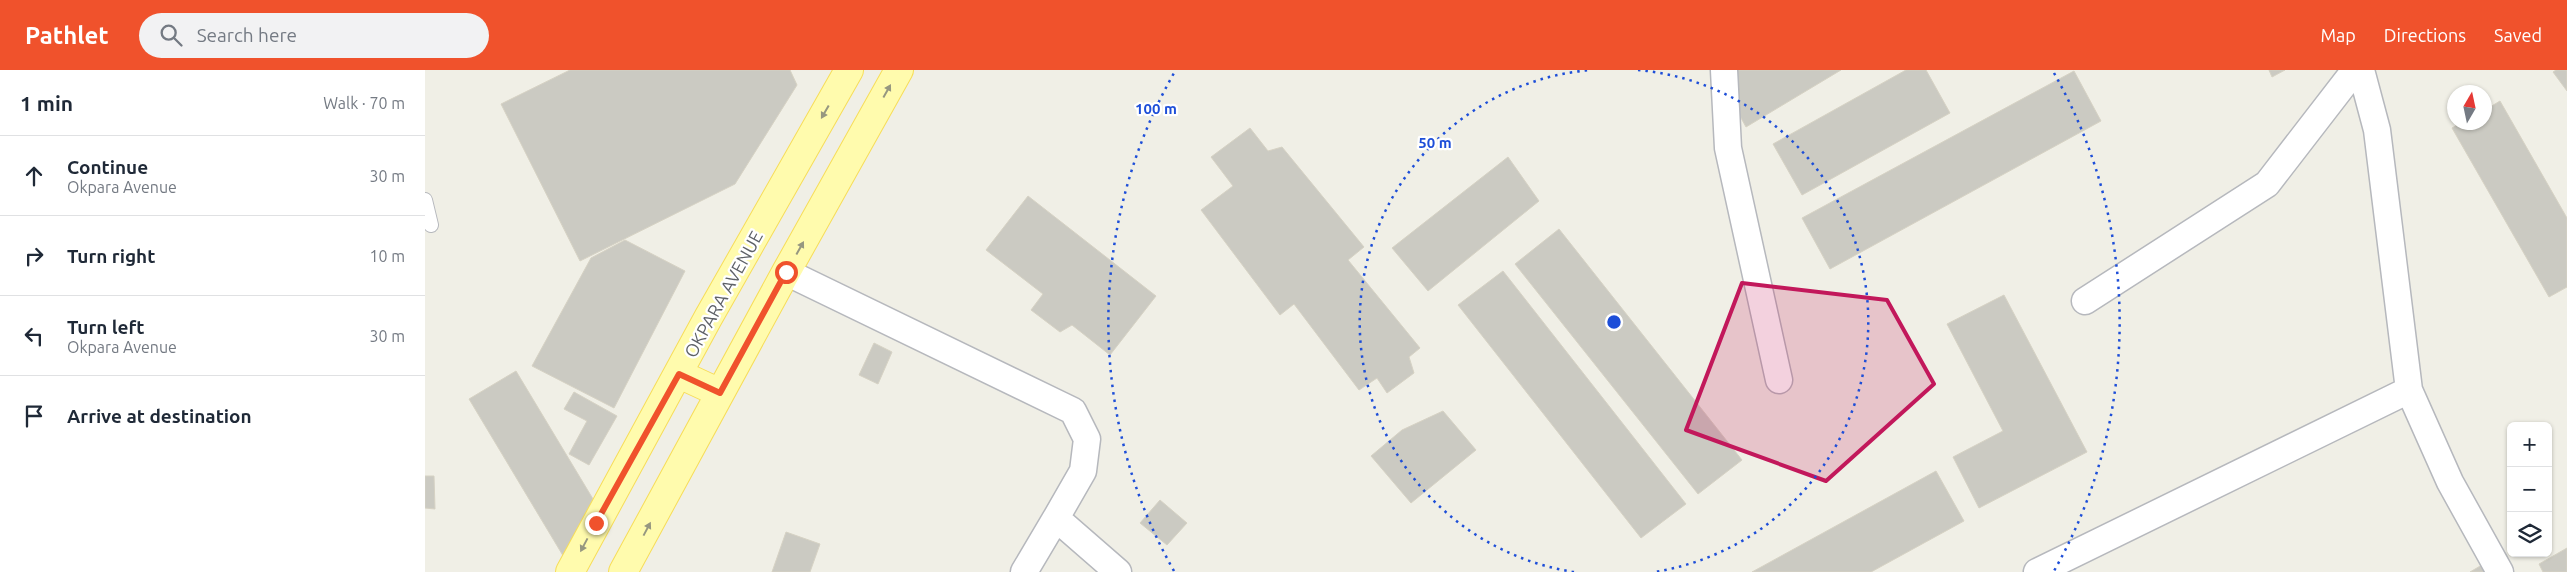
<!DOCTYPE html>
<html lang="en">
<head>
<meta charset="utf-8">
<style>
	body { margin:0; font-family:Ubuntu,sans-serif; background:#f2f2f3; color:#1f2937 }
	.controls { position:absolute; right:15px; bottom:15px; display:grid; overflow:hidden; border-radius:8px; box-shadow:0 1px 4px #0004 }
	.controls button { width:45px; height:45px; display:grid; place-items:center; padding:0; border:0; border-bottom:1px solid #e0e1e3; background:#fff; color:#1f2937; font:25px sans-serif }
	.compass { position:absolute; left:2022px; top:15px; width:45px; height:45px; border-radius:50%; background:#fff; box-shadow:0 1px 4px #0004; rotate:9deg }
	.stop { position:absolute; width:15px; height:15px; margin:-11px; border:4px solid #f0522c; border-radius:50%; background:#fff }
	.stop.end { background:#f0522c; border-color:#fff; box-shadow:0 1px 5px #0008 }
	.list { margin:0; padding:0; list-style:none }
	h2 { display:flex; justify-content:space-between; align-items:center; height:65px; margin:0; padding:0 20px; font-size:21px }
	h2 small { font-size:16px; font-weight:400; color:#747a83 }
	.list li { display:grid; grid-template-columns:32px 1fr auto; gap:15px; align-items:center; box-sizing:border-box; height:80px; padding:0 20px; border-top:1px solid #e0e1e3 }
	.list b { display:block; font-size:19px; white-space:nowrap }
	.list p { margin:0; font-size:16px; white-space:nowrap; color:#747a83 }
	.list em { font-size:16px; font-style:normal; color:#747a83 }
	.icon { flex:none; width:28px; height:28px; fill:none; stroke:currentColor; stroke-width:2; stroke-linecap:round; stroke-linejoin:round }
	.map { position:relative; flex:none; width:2142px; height:502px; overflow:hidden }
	header { display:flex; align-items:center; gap:30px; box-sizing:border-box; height:70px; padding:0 25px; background:#f0522c; color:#fff }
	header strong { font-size:24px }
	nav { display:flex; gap:28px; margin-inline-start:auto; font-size:18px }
	.search { width:350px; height:45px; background:#f2f2f3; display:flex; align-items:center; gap:12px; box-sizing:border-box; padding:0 18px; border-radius:28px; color:#747a83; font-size:19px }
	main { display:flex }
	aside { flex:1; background:#fff }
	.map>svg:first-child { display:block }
	.building { fill:#cbcac2; stroke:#d6d2c4 }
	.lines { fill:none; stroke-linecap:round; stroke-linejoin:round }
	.lane-casing { stroke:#b6b8bd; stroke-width:16 }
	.street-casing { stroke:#b6b8bd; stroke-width:29 }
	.primary-casing { stroke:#f7dd58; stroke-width:30 }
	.lane { stroke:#fff; stroke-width:14 }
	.street { stroke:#fff; stroke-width:26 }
	.primary { stroke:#fffbad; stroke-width:28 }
	.oneway { fill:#969780 }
	.route { stroke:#f0522c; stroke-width:6 }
	.marked { fill:#c2185b; fill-opacity:0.2; stroke:#c2185b; stroke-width:4; stroke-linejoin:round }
	.ring { fill:none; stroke:#1d4ed8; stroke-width:2.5; stroke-dasharray:2.5 5 }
	.labels { text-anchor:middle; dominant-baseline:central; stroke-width:4.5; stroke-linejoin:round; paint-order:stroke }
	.street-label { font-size:18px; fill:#5e6167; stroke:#fff }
	.centre { fill:#1d4ed8; stroke:#fff; stroke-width:2.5 }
	.ring-label { font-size:15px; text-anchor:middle; font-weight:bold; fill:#1d4ed8; stroke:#fff; stroke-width:4.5; stroke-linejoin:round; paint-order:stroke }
</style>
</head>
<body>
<header>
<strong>Pathlet</strong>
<div class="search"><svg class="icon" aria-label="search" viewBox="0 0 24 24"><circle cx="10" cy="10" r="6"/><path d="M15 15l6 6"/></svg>Search here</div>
<nav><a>Map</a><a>Directions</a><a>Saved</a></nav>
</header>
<main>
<aside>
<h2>1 min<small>Walk · 70 m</small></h2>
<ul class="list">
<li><svg class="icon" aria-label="ahead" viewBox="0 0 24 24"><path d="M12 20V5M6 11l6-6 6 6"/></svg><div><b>Continue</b><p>Okpara Avenue</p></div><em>30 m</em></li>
<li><svg class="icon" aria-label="right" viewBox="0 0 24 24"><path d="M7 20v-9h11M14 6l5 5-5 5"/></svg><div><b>Turn right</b></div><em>10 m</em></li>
<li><svg class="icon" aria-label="left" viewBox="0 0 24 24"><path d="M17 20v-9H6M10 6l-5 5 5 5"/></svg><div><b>Turn left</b><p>Okpara Avenue</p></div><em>30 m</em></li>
<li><svg class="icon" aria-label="arrive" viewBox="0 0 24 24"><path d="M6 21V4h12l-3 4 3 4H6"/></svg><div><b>Arrive at destination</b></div></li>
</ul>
</aside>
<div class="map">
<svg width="2142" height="502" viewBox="0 0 2142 502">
	<rect width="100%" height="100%" fill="#f0efe6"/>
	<path class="building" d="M 145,0 L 365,0 L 372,15 L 310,114 L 155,191 L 76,34 Z
		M 1311,0 L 1416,0 L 1321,57 L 1310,37 Z
		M 1481,0 L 1501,0 L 1525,43 L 1377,125 L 1348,74 Z
		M 1844,0 L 1860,0 L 1847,7 Z
		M 2131,0 L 2142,0 L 2142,21 L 2128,2 Z
		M 1649,1 L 1676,51 L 1405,199 L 1377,148 Z
		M 2075,31 L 2142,148 L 2142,217 L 2124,227 L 2027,58 L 2037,52 L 2060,52 L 2060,40 Z
		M 825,58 L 843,81 L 857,77 L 939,177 L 923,190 L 995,278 L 984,287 L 989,303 L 962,323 L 952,308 L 934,320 L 869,234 L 855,245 L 776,140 L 808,116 L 786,87 Z
		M 1083,87 L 1114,131 L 1003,221 L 967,178 Z
		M 603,126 L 731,226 L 685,285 L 647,255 L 635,262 L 606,240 L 618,224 L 561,180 Z
		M 1134,159 L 1317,390 L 1273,424 L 1090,194 Z
		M 200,170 L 260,201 L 189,338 L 107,296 L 166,188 Z
		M 1078,201 L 1261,434 L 1216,468 L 1033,235 Z
		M 1579,225 L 1662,382 L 1554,438 L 1528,387 L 1578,361 L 1522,254 Z
		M 449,273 L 467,282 L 453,314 L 434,305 Z
		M 91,301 L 168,429 L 140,489 L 44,329 Z
		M 149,322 L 192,346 L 164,395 L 144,384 L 162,351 L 139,339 Z
		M 1018,341 L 1051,380 L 986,433 L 946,386 L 977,360 Z
		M 1511,401 L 1539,451 L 1446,502 L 1327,502 Z
		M 0,406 L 9,406 L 10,439 L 0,438 Z
		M 735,430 L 762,453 L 742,475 L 715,453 Z
		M 361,462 L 395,474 L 385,502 L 347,502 Z
		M 2142,478 L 2142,502 L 2118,502 L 2114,494 Z
		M 2062,492 L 2067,502 L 2045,502 Z"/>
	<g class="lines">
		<g class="lane-casing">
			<path id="lane" d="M 0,130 L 6,155"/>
		</g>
		<g class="street-casing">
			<path id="street" d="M 1299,0 L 1303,78 L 1354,310
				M 1936,0 L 1952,60 L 1984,320 L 2025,412 L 2075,502
				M 361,202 L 648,341 L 662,369 L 658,401 L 631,448 L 693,502
				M 1660,231 L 1842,114 L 1930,0
				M 599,502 L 631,448
				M 1612,502 L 1984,320"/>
		</g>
		<g class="primary-casing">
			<path id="primary" d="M 254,304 L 295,323
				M 145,502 L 283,248 L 424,0
				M 198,502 L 361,202 L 474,0"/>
		</g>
		<use href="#lane" class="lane"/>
		<use href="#street" class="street"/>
		<use href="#primary" class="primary"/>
	</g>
	<defs><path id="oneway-solid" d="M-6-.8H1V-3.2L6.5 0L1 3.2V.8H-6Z" transform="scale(1.25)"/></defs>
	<g class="oneway">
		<use href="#oneway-solid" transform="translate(462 21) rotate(-61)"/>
		<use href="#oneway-solid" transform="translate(400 42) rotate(120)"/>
		<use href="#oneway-solid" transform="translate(375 178) rotate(-61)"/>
		<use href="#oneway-solid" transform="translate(222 459) rotate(-62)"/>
		<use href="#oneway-solid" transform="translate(159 475) rotate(118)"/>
	</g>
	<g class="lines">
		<path class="route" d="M 171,453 L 254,304 L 295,323 L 361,202"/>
	</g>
	<path class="marked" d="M 1317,213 L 1462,230 L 1509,314 L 1401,411 L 1261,360 Z"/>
	<g class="ring">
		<path d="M1149 502A253 253 0 0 1 1165 0M1213 0A253 253 0 0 1 1229 502"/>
		<path d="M749 501A505 505 0 0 1 749 3M1629 3A505 505 0 0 1 1629 501"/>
	</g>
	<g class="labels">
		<g class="street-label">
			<text transform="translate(298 224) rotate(-61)">OKPARA AVENUE</text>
		</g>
	</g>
	<circle cx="1189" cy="252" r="8" class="centre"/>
	<g class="ring-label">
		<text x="731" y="44">100 m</text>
		<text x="1010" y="78">50 m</text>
	</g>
</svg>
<div class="controls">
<button>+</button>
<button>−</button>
<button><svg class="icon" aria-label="layers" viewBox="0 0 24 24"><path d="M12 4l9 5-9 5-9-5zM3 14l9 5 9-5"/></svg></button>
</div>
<svg class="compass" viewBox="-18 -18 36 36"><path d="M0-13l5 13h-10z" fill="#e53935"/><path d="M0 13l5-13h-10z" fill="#747a83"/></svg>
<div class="stop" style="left:361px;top:202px"></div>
<div class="stop end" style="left:171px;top:453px"></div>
</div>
</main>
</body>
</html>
